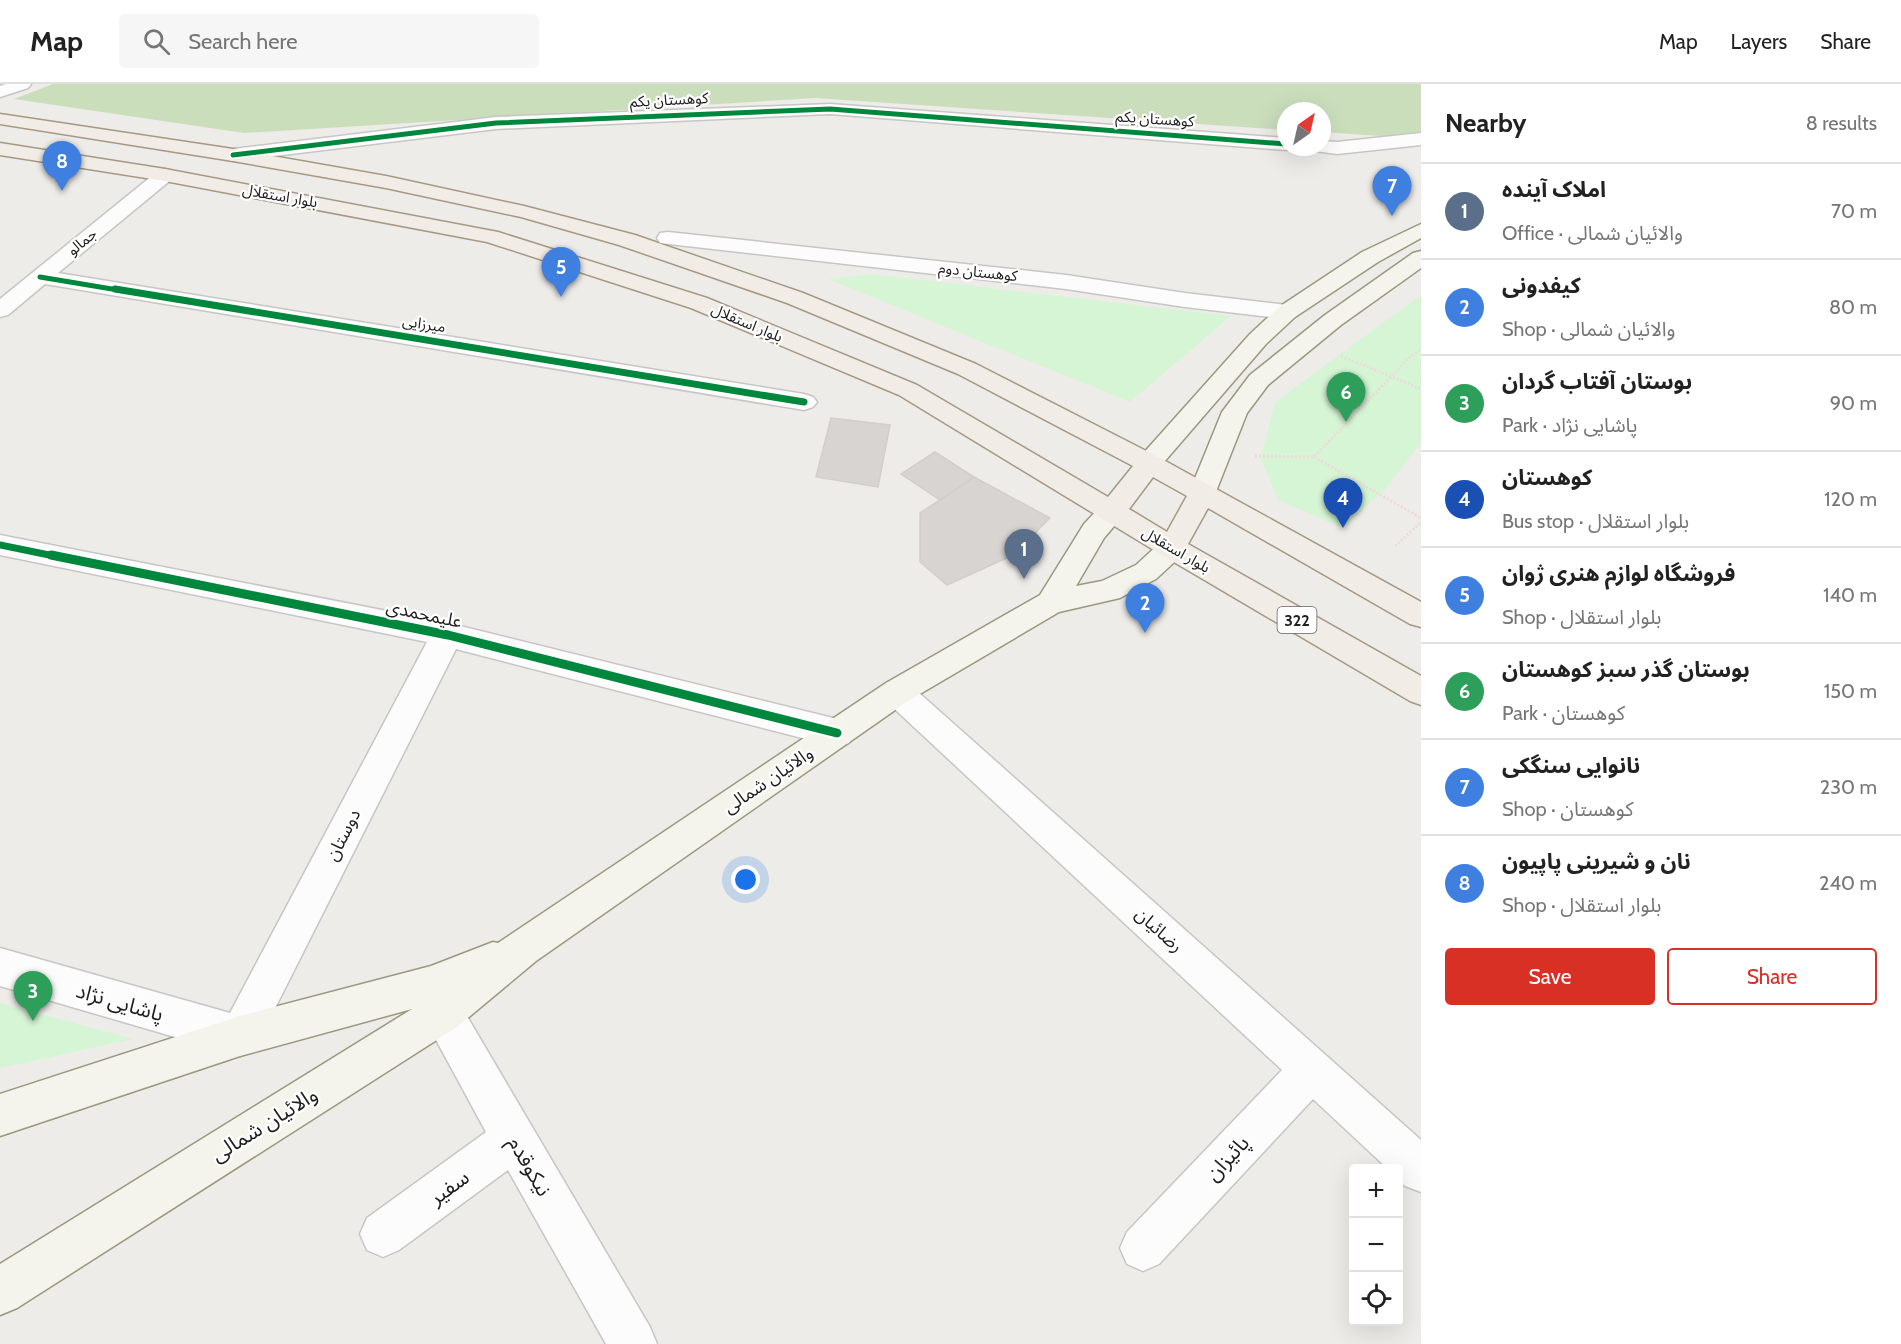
<!DOCTYPE html>
<html lang="en">
<head>
<meta charset="utf-8">
<style>
	body { margin:0; font-family:Cabin,"Noto Sans Arabic",sans-serif; background:#f6f6f6; color:#222 }
	.controls { position:absolute; right:18px; bottom:18px; display:grid; overflow:hidden; border-radius:6px; box-shadow:0 6px 24px #0002 }
	.controls button { width:54px; height:54px; display:grid; place-items:center; padding:0; border:0; border-bottom:2px solid #e0e0e0; background:#fff; color:#222; font:30px sans-serif }
	.compass { position:absolute; left:1277px; top:18px; width:54px; height:54px; border-radius:50%; background:#fff; box-shadow:0 6px 24px #0002; rotate:34deg }
	.you { position:absolute; left:746px; top:796px; width:21px; height:21px; margin:-15px; border:4px solid #fff; border-radius:50%; background:#1a73e8; box-shadow:0 0 0 9px #1a73e833 }
	.badge { display:grid; place-items:center; width:39px; height:39px; border-radius:50%; background:#d93025; color:#fff; font-size:20px; font-weight:700 }
	.pin { position:absolute; translate:-50% -50px; filter:drop-shadow(0 2px 3px #0008) }
	.pin::after { content:''; position:absolute; top:32px; width:21px; height:18px; background:inherit; clip-path:polygon(0 0,100% 0,50% 100%) }
	.list { margin:0; padding:0; list-style:none }
	h2 { display:flex; justify-content:space-between; align-items:center; height:78px; margin:0; padding:0 24px; font-size:26px }
	h2 small { font-size:20px; font-weight:400; color:#767676 }
	.list li { display:grid; grid-template-columns:39px 1fr auto; gap:18px; align-items:center; box-sizing:border-box; height:96px; padding:0 24px; border-top:2px solid #e0e0e0 }
	.list b { display:block; font-size:22px; white-space:nowrap }
	.list p { margin:0; font-size:20px; white-space:nowrap; color:#767676 }
	.list em { font-size:20px; font-style:normal; color:#767676 }
	.actions { display:flex; gap:12px; padding:18px 24px }
	.actions a { flex:1; padding:14px 0; border:2px solid #d93025; border-radius:6px; text-align:center; font-size:21px; color:#d93025 }
	.actions .main { background:#d93025; color:#fff }
	.icon { flex:none; width:33px; height:33px; fill:none; stroke:currentColor; stroke-width:2; stroke-linecap:round; stroke-linejoin:round }
	.map { position:relative; flex:none; width:1421px; height:1260px; overflow:hidden }
	header { display:flex; align-items:center; gap:36px; box-sizing:border-box; height:84px; padding:0 30px; background:#fff; border-bottom:2px solid #e0e0e0 }
	header strong { font-size:28px }
	nav { display:flex; gap:33px; margin-inline-start:auto; font-size:21px }
	.search { width:420px; height:54px; background:#f6f6f6; display:flex; align-items:center; gap:15px; box-sizing:border-box; padding:0 21px; border-radius:6px; color:#767676; font-size:22px }
	main { display:flex }
	aside { flex:1; background:#fff }
	.map>svg:first-child { display:block }
	.forest { fill:#cadebc }
	.park { fill:#d5f5d5 }
	.building { fill:#d7d4d2; stroke:#d2ceca; stroke-width:1.5 }
	.lines { fill:none; stroke-linecap:round; stroke-linejoin:round }
	.street-casing { stroke:#c7c6c5; stroke-width:3 }
	.secondary-casing { stroke:#98997f; stroke-width:3 }
	.primary-casing { stroke:#a59985; stroke-width:3 }
	.path { stroke:#ecdbd9; stroke-width:3; stroke-dasharray:2 2; stroke-linecap:butt }
	.street { fill:#fcfcfc; fill-rule:evenodd }
	.secondary { fill:#f5f4ec; fill-rule:evenodd }
	.primary { fill:#f1ece6; fill-rule:evenodd }
	.cycleway-far2-casing { stroke:#fff; stroke-width:8 }
	.cycleway-far1-casing { stroke:#fff; stroke-width:10 }
	.cycleway-casing { stroke:#fff; stroke-width:13 }
	.cycleway-far2 { stroke:#00873e; stroke-width:5 }
	.cycleway-far1 { stroke:#00873e; stroke-width:7 }
	.cycleway { stroke:#00873e; stroke-width:9 }
	.labels { text-anchor:middle; dominant-baseline:central; stroke-width:4.5; stroke-linejoin:round; paint-order:stroke }
	.far-street-label { font-size:15px; fill:#202020; stroke:#fff }
	.shield { fill:#fff; stroke:#636363; stroke-width:1.5 }
	.shield-label { font-size:16px; font-weight:bold; fill:#202020 }
	.street-label { font-size:18px; fill:#202020; stroke:#fff }
	.near-street-label { font-size:21px; fill:#202020; stroke:#fff }
</style>
</head>
<body>
<header>
<strong>Map</strong>
<div class="search"><svg class="icon" aria-label="search" viewBox="0 0 24 24"><circle cx="10" cy="10" r="6"/><path d="M15 15l6 6"/></svg>Search here</div>
<nav><a>Map</a><a>Layers</a><a>Share</a></nav>
</header>
<main>
<div class="map">
<svg width="1421" height="1260" viewBox="0 0 1421 1260">
	<rect width="100%" height="100%" fill="#eeece9"/>
	<path class="forest" d="M 53,0 L 1421,0 L 1421,52 L 1409,54 L 1322,48 L 1322,27 L 1286,27 L 1286,46 L 815,14 L 244,49 L 14,15 Z"/>
	<path class="park" d="M 870,190 L 1231,232 L 1130,318 L 828,195 Z
		M 1421,211 L 1421,358 L 1386,404 L 1343,444 L 1278,416 L 1261,374 L 1275,318 Z
		M 0,919 L 133,955 L 0,984 Z"/>
	<path class="building" d="M 831,334 L 890,341 L 878,403 L 816,393 Z
		M 935,368 L 974,393 L 940,416 L 901,390 Z
		M 974,393 L 1050,434 L 1013,471 L 947,501 L 920,478 L 920,429 Z"/>
	<g class="lines">
		<g class="street-casing">
			<path id="street" d="M 6,0 L 31,0 L 28,4 L 0,13 L 0,2 Z
				M 830,20 L 1286,54 L 1286,63 L 1293,63 L 1286,66 L 830,30 L 496,45 L 233,77 L 226,75 L 223,71 L 226,67 L 233,65 L 496,33 Z
				M 1421,49 L 1421,61 L 1337,70 L 1315,67 L 1313,63 L 1322,63 L 1322,57 L 1337,58 Z
				M 165,85 L 172,87 L 175,91 L 172,95 L 58,189 L 804,310 L 813,313 L 817,318 L 813,323 L 804,326 L 45,200 L 8,231 L 0,233 L 0,215 L 158,87 Z
				M 668,148 L 1066,191 L 1185,209 L 1287,221 L 1295,223 L 1299,228 L 1295,233 L 1287,235 L 1185,223 L 1066,205 L 660,159 L 657,154 L 660,149 Z
				M 0,451 L 448,539 L 837,635 L 849,639 L 854,649 L 849,659 L 837,663 L 456,565 L 254,966 L 240,972 L 0,902 L 0,864 L 230,929 L 427,558 L 0,471 Z
				M 897,595 L 908,599 L 1421,1056 L 1421,1108 L 1405,1102 L 1398,1095 L 1398,1084 L 1387,1084 L 1313,1015 L 1159,1180 L 1143,1187 L 1127,1180 L 1120,1164 L 1127,1148 L 1282,986 L 886,617 L 881,608 L 886,599 Z
				M 434,887 L 448,892 L 458,917 L 650,1243 L 657,1260 L 606,1260 L 508,1086 L 399,1166 L 383,1173 L 367,1166 L 360,1150 L 367,1134 L 486,1048 L 429,943 L 414,906 L 420,892 Z"/>
		</g>
		<g class="secondary-casing">
			<path id="secondary" d="M 1421,140 L 1421,154 L 1378,178 L 1295,233 L 1266,260 L 1158,385 L 1149,388 L 1140,385 L 1136,379 L 1140,373 L 1250,250 L 1279,223 L 1362,168 Z
				M 1421,167 L 1421,184 L 1341,241 L 1268,301 L 1247,329 L 1213,415 L 1203,418 L 1193,415 L 1189,409 L 1222,328 L 1250,291 L 1325,231 L 1413,169 Z
				M 1112,419 L 1122,421 L 1126,428 L 1104,454 L 1076,502 L 1102,497 L 1136,481 L 1162,457 L 1172,454 L 1182,457 L 1186,464 L 1182,471 L 1156,495 L 1120,514 L 1059,528 L 908,617 L 536,877 L 457,943 L 17,1224 L 0,1231 L 0,1180 L 412,925 L 240,972 L 0,1052 L 0,1010 L 240,932 L 431,882 L 493,858 L 498,859 L 886,599 L 1040,511 L 1084,440 L 1102,421 Z"/>
		</g>
		<g class="primary-casing">
			<path id="primary" d="M 0,30 L 233,65 L 386,92 L 524,122 L 635,151 L 803,209 L 976,280 L 1158,373 L 1421,518 L 1421,543 L 1410,540 L 1208,424 L 1188,460 L 1421,592 L 1421,621 L 1410,617 L 1162,471 L 899,311 L 691,224 L 487,158 L 165,97 L 0,71 L 0,59 L 165,85 L 498,148 L 707,214 L 917,301 L 1108,413 L 1133,382 L 958,290 L 787,219 L 619,161 L 521,133 L 386,104 L 233,77 L 0,40 ZM 1153,393 L 1187,412 L 1167,448 L 1129,425 Z"/>
		</g>
		<path class="path" d="M 1341,272 L 1421,305
			M 1255,372 L 1314,373 L 1409,274 L 1421,265
			M 1314,373 L 1421,434
			M 1395,462 L 1421,438"/>
		<use href="#street" class="street"/>
		<use href="#secondary" class="secondary"/>
		<use href="#primary" class="primary"/>
		<g class="cycleway-far2-casing">
			<path id="cycleway-far2" d="M 233,71 L 496,39 L 830,25 L 1286,60
				M 40,193 L 124,207"/>
		</g>
		<g class="cycleway-far1-casing">
			<path id="cycleway-far1" d="M 115,205 L 804,318
				M 0,461 L 59,473"/>
		</g>
		<g class="cycleway-casing">
			<path id="cycleway" d="M 51,471 L 448,551 L 837,649"/>
		</g>
		<use href="#cycleway-far2" class="cycleway-far2"/>
		<use href="#cycleway-far1" class="cycleway-far1"/>
		<use href="#cycleway" class="cycleway"/>
	</g>
	<g class="labels">
		<g class="far-street-label">
			<text transform="translate(669 16) rotate(-3)">کوهستان یکم</text>
			<text transform="translate(1155 35) rotate(4)">کوهستان یکم</text>
			<text transform="translate(280 112) rotate(10)">بلوار استقلال</text>
			<text transform="translate(82 158) rotate(-39)">جمالو</text>
			<text transform="translate(978 188) rotate(6)">کوهستان دوم</text>
			<text transform="translate(747 239) rotate(23)">بلوار استقلال</text>
			<text transform="translate(424 240) rotate(9)">میرزایی</text>
			<text transform="translate(1176 466) rotate(30)">بلوار استقلال</text>
		</g>
		<rect class="shield" x="1277.5" y="523" width="39" height="26" rx="4.5"/>
		<g class="shield-label">
			<text x="1297" y="536">322</text>
		</g>
		<g class="street-label">
			<text transform="translate(424 530) rotate(12)">علیمحمدی</text>
			<text transform="translate(768 696) rotate(-34)">والائیان شمالی</text>
			<text transform="translate(343 751) rotate(-63)">دوستان</text>
			<text transform="translate(1159 846) rotate(42)">رضائیان</text>
		</g>
		<g class="near-street-label">
			<text transform="translate(120 918) rotate(16)">پاشایی نژاد</text>
			<text transform="translate(264 1040) rotate(-32)">والائیان شمالی</text>
			<text transform="translate(1227 1074) rotate(-47)">پائیزان</text>
			<text transform="translate(530 1082) rotate(60)">نیکوقدم</text>
			<text transform="translate(449 1103) rotate(-36)">سفیر</text>
		</g>
	</g>
</svg>
<div class="controls">
<button>+</button>
<button>−</button>
<button><svg class="icon" aria-label="locate" viewBox="0 0 24 24"><circle cx="12" cy="12" r="6"/><path d="M12 2v4M12 18v4M2 12h4M18 12h4"/></svg></button>
</div>
<svg class="compass" viewBox="-18 -18 36 36"><path d="M0-13l5 13h-10z" fill="#e53935"/><path d="M0 13l5-13h-10z" fill="#767676"/></svg>
<div class="you"></div>
<div class="pin badge" style="left:1024px;top:495px;background:#5c6f8a">1</div>
<div class="pin badge" style="left:1145px;top:549px;background:#3f7fe0">2</div>
<div class="pin badge" style="left:33px;top:937px;background:#2e9e5b">3</div>
<div class="pin badge" style="left:1343px;top:444px;background:#1a4fb4">4</div>
<div class="pin badge" style="left:561px;top:213px;background:#3f7fe0">5</div>
<div class="pin badge" style="left:1346px;top:338px;background:#2e9e5b">6</div>
<div class="pin badge" style="left:1392px;top:132px;background:#3f7fe0">7</div>
<div class="pin badge" style="left:62px;top:107px;background:#3f7fe0">8</div>
</div>
<aside>
<h2>Nearby<small>8 results</small></h2>
<ul class="list">
<li><span class="badge" style="background:#5c6f8a">1</span><div><b>املاک آینده</b><p>Office · والائیان شمالی</p></div><em>70 m</em></li>
<li><span class="badge" style="background:#3f7fe0">2</span><div><b>کیفدونی</b><p>Shop · والائیان شمالی</p></div><em>80 m</em></li>
<li><span class="badge" style="background:#2e9e5b">3</span><div><b>بوستان آفتاب گردان</b><p>Park · پاشایی نژاد</p></div><em>90 m</em></li>
<li><span class="badge" style="background:#1a4fb4">4</span><div><b>کوهستان</b><p>Bus stop · بلوار استقلال</p></div><em>120 m</em></li>
<li><span class="badge" style="background:#3f7fe0">5</span><div><b>فروشگاه لوازم هنری ژوان</b><p>Shop · بلوار استقلال</p></div><em>140 m</em></li>
<li><span class="badge" style="background:#2e9e5b">6</span><div><b>بوستان گذر سبز کوهستان</b><p>Park · کوهستان</p></div><em>150 m</em></li>
<li><span class="badge" style="background:#3f7fe0">7</span><div><b>نانوایی سنگکی</b><p>Shop · کوهستان</p></div><em>230 m</em></li>
<li><span class="badge" style="background:#3f7fe0">8</span><div><b>نان و شیرینی پاپیون</b><p>Shop · بلوار استقلال</p></div><em>240 m</em></li>
</ul>
<div class="actions"><a class="main">Save</a><a>Share</a></div>
</aside>
</main>
</body>
</html>
